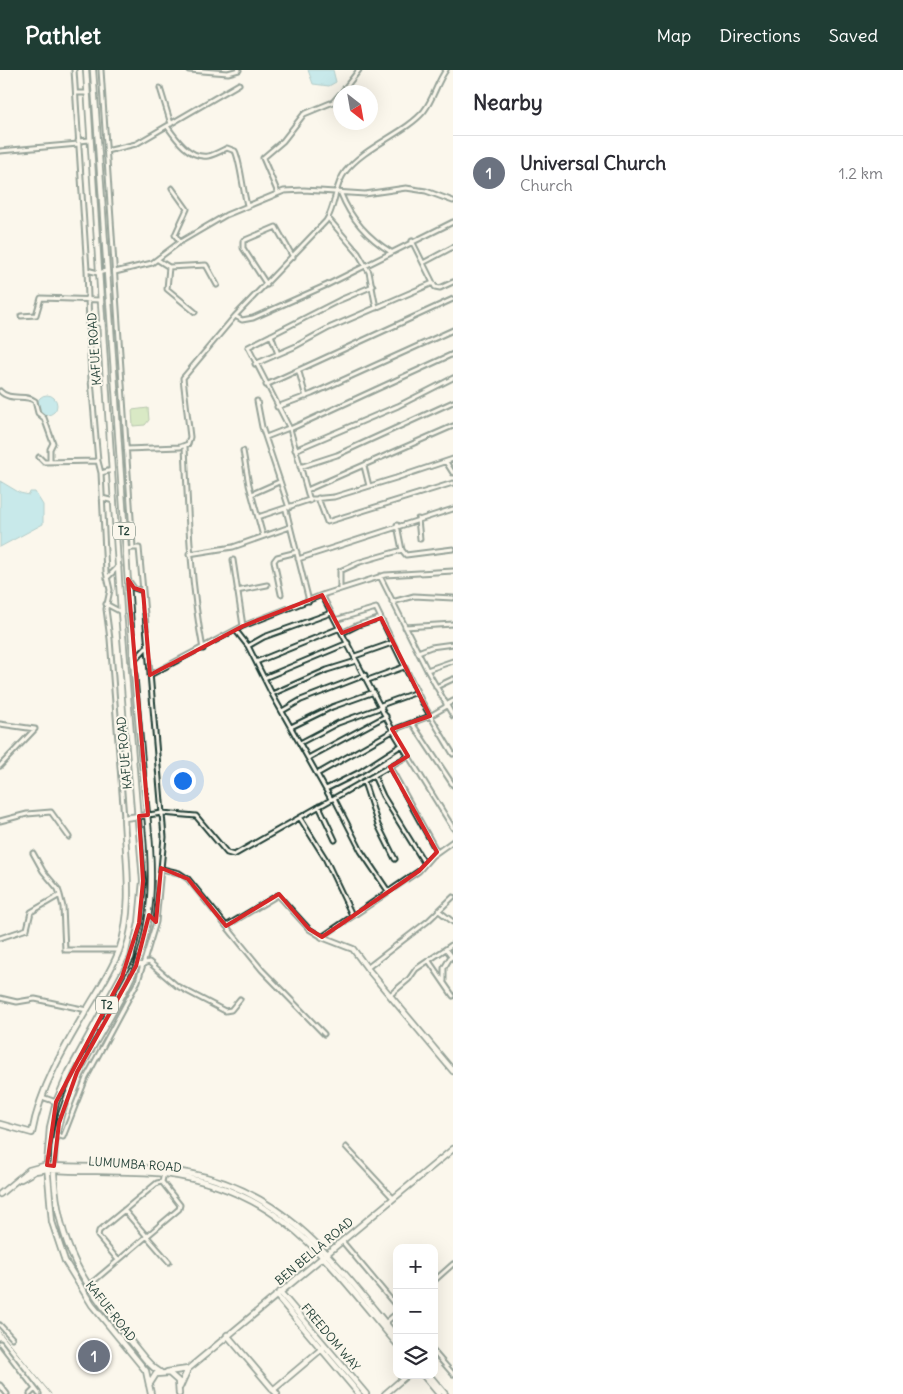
<!DOCTYPE html>
<html lang="en">
<head>
<meta charset="utf-8">
<style>
	body { margin:0; font-family:Delius,sans-serif; background:#f7f7f7; color:#2b2b33 }
	.controls { position:absolute; right:15px; bottom:15px; display:grid; overflow:hidden; border-radius:10px; box-shadow:0 5px 20px #0002 }
	.controls button { width:45px; height:45px; display:grid; place-items:center; padding:0; border:0; border-bottom:1px solid #e1e1e2; background:#fff; color:#2b2b33; font:25px sans-serif }
	.compass { position:absolute; left:333px; top:15px; width:45px; height:45px; border-radius:50%; background:#fff; box-shadow:0 5px 20px #0002; rotate:149deg }
	.you { position:absolute; left:182px; top:710px; width:18px; height:18px; margin:-12px; border:4px solid #fff; border-radius:50%; background:#1a73e8; box-shadow:0 0 0 8px #1a73e833 }
	.badge { display:grid; place-items:center; width:32px; height:32px; border-radius:50%; background:#1f3d34; color:#fff; font-size:16px; font-weight:700 }
	.pin { position:absolute; translate:-50% -50%; border:2px solid #fff; box-shadow:0 1px 5px #0006 }
	.list { margin:0; padding:0; list-style:none }
	h2 { display:flex; justify-content:space-between; align-items:center; height:65px; margin:0; padding:0 20px; font-size:21px }
	h2 small { font-size:16px; font-weight:400; color:#7c7c81 }
	.list li { display:grid; grid-template-columns:32px 1fr auto; gap:15px; align-items:center; box-sizing:border-box; height:75px; padding:0 20px; border-top:1px solid #e1e1e2 }
	.list b { display:block; font-size:19px; white-space:nowrap }
	.list p { margin:0; font-size:16px; white-space:nowrap; color:#7c7c81 }
	.list em { font-size:16px; font-style:normal; color:#7c7c81 }
	.icon { flex:none; width:28px; height:28px; fill:none; stroke:currentColor; stroke-width:2; stroke-linecap:round; stroke-linejoin:round }
	.map { position:relative; flex:none; width:453px; height:1324px; overflow:hidden }
	header { display:flex; align-items:center; gap:30px; box-sizing:border-box; height:70px; padding:0 25px; background:#1f3d34; color:#fff }
	header strong { font-size:24px }
	nav { display:flex; gap:28px; margin-inline-start:auto; font-size:18px }
	main { display:flex }
	aside { flex:1; background:#fff }
	.map>svg:first-child { display:block }
	.green { fill:#afd894; stroke:#678a64 }
	.water { fill:#89d7e6; stroke:#5f999f }
	.lines { fill:none; stroke-linecap:round; stroke-linejoin:round }
	.street-casing { stroke:#1f3d34; stroke-width:7 }
	.secondary-casing { stroke:#1f3d34; stroke-width:8 }
	.primary-casing { stroke:#1f3d34; stroke-width:8 }
	.street { stroke:#fbf7ec; stroke-width:3 }
	.secondary { stroke:#fbf7ec; stroke-width:4.5 }
	.primary { stroke:#fbf7ec; stroke-width:4.5 }
	.rail { stroke:#1f3d34; stroke-width:1 }
	.marked { fill:none; stroke:#d62828; stroke-width:4; stroke-linejoin:round }
	.labels { text-anchor:middle; dominant-baseline:central; stroke-width:4; stroke-linejoin:round; paint-order:stroke }
	.shield { fill:#fbf7ec; stroke:#61756b; stroke-width:1 }
	.shield-label { font-size:11px; font-weight:bold; fill:#1f3d34 }
	.street-label { font-size:12px; fill:#1f3d34; stroke:#fbf7ec }
</style>
</head>
<body>
<header>
<strong>Pathlet</strong>
<nav><a>Map</a><a>Directions</a><a>Saved</a></nav>
</header>
<main>
<div class="map">
<svg width="453" height="1324" viewBox="0 0 453 1324">
	<rect width="100%" height="100%" fill="#fbf7ec"/>
	<filter id="ink" filterUnits="userSpaceOnUse"><feTurbulence type="fractalNoise" baseFrequency=".02" numOctaves="2"/><feDisplacementMap in="SourceGraphic" scale="10" xChannelSelector="R" yChannelSelector="G"/><feConvolveMatrix kernelMatrix="1 2 1 2 8 2 1 2 1" color-interpolation-filters="sRGB"/></filter>
	<g filter="url(#ink)">
		<path class="green" d="M 148,338 L 149,350 L 145,355 L 133,356 L 132,340 Z"/>
		<path class="water" d="M 308,0 L 333,0 L 336,12 L 329,16 L 313,14 Z
			M37 335a10 10 0 1 1 20 0a10 10 0 1 1-20 0Z
			M 0,411 L 20,423 L 29,425 L 30,422 L 35,422 L 43,435 L 43,454 L 0,477 Z"/>
		<g class="lines">
			<g class="street-casing">
				<path id="street" d="M 74,0 L 87,200 L 98,203 L 106,201
					M 101,0 L 133,478 L 126,479
					M 189,0 L 228,3 L 239,0
					M 160,18 L 171,54
					M 342,22 L 359,0
					M 76,23 L 87,23
					M 167,56 C 176,69 190,89 208,86 C 214,85 221,81 227,78 L 235,81 C 240,90 243,121 247,135
					M 78,71 L 90,70
					M 0,81 L 78,74
					M 106,81 L 136,74 L 239,14
					M 172,118 L 187,139 L 175,165 L 180,172
					M 278,123 L 263,88 L 283,71 L 304,44 L 333,32 L 340,24
					M 341,124 C 351,149 368,168 391,182
					M 328,148 L 358,183 L 369,202 L 376,238
					M 412,171 L 435,217 L 440,218 L 453,212
					M 158,190 L 169,197 L 167,219 L 195,242
					M 423,193 L 453,177
					M 169,197 L 206,195 L 217,215
					M 87,200 L 91,310 L 98,391 L 101,403 L 106,502 L 110,520 L 106,539 L 110,569 L 124,748
					M 115,202 L 152,193 L 180,172 L 226,145 L 284,121 L 304,120 L 365,124 L 406,118 L 426,121 L 453,131
					M 267,215 L 243,178 L 243,171 L 276,157 L 293,187
					M 21,246 L 36,245 L 41,228 L 101,230
					M 235,246 L 242,250 L 253,248 L 327,215 L 453,152
					M 88,254 L 102,253
					M 271,265 L 278,284
					M 255,294 L 294,277 L 329,258 L 433,213
					M 299,302 L 306,327
					M 266,315 L 453,229
					M 0,321 C 10,332 25,323 35,331 L 38,343 L 44,348 L 53,373 L 50,379 L 50,391
					M 257,331 L 262,357 L 289,438
					M 277,337 L 312,324 L 453,260
					M 290,359 L 453,284
					M 266,367 L 289,358
					M 185,376 C 188,444 190,511 203,579
					M 126,379 L 180,377 L 188,374 L 190,367 L 183,308 L 235,246 L 326,151 C 336,136 334,116 345,102 C 365,76 406,63 424,41 C 434,28 437,12 446,0
					M 295,380 L 398,336 L 453,308
					M 243,381 L 249,415 L 263,466
					M 39,387 L 44,392 L 98,391
					M 446,392 L 453,403
					M 364,396 L 369,416
					M 300,397 L 337,385 L 453,332
					M 101,403 L 112,400
					M 307,420 L 453,356
					M 252,424 L 279,412
					M 102,428 L 114,431
					M 318,428 L 327,452 L 453,413
					M 310,431 L 290,359 L 248,277 L 340,230 L 373,216
					M 286,440 L 309,531
					M 258,447 L 312,429 L 334,427 L 396,408 L 453,389
					M 418,449 L 420,469
					M 397,455 L 402,480
					M 133,478 L 139,478 L 143,521
					M 189,484 L 233,477 L 290,457
					M 298,489 L 453,439
					M 233,490 L 243,556
					M 380,506 L 427,600 L 453,646
					M 107,508 L 119,496
					M 340,519 L 340,501 L 360,492 L 402,480 L 406,485 L 453,479
					M 237,521 L 267,515
					M 281,524 L 274,491 L 277,487 L 297,482
					M 322,525 L 393,661 L 453,758
					M 392,532 L 414,526 L 453,528
					M 106,534 L 121,542
					M 335,550 L 376,538 L 422,632 L 453,684
					M 405,557 L 453,554
					M 237,562 L 248,576 L 272,624 L 331,729
					M 342,563 L 358,555 L 381,548
					M 248,576 L 264,567 L 331,543
					M 418,582 L 431,577 L 453,574
					M 355,586 L 392,573
					M 133,592 L 146,578
					M 256,592 L 340,558
					M 427,600 L 453,591
					M 150,605 L 243,556 L 322,525 L 385,505 L 453,501
					M 264,608 L 348,573
					M 368,610 L 404,597
					M 436,617 L 453,609
					M 272,624 L 327,600 L 356,591
					M 381,635 L 417,622
					M 446,635 L 453,631
					M 282,641 L 301,630 L 365,605
					M 412,653 L 453,715
					M 0,654 L 35,659 L 0,696
					M 291,657 L 332,637 L 374,622
					M 300,673 L 338,653 L 382,637
					M 308,688 L 386,646
					M 390,697 L 437,782
					M 317,704 L 398,658 L 430,646 L 447,636
					M 374,706 L 383,726 L 425,794
					M 364,712 L 378,755 L 395,789
					M 326,719 L 360,702 L 402,675
					M 334,728 L 361,781 L 388,821
					M 319,736 L 335,770
					M 148,745 L 162,743 L 196,746 L 227,783 L 234,785 L 408,686
					M 300,748 L 325,788 L 352,845
					M 0,751 L 27,744 L 51,742 L 69,767
					M 162,799 L 179,803 L 188,809 L 262,900 L 324,964
					M 60,825 L 63,837 L 65,880 L 119,880
					M 439,841 L 453,852
					M 226,856 L 278,825 L 309,859 L 322,867 L 419,801 L 432,786 L 453,771
					M 0,868 L 27,859 L 31,842 L 60,825 L 58,819 L 43,801 L 33,783
					M 446,879 L 453,888
					M 429,891 L 453,926
					M 136,896 L 149,892 L 177,916 L 225,941 L 231,940 L 240,929
					M 367,898 L 428,851 L 453,827
					M 444,911 L 444,898 L 451,886
					M 390,925 L 409,909 L 416,899 L 453,874
					M 0,928 L 17,932 L 35,929 L 87,940
					M 42,1027 L 56,1032
					M 57,1065 L 63,1067 L 86,1008 L 138,911 L 156,852 L 164,767 L 143,521 L 134,518 L 129,511
					M 346,1077 L 393,1128
					M 124,1140 L 169,1192
					M 342,1171 L 397,1237
					M 118,1190 L 98,1166 L 99,1161 L 157,1113 L 162,1112 L 164,1103
					M 434,1211 L 453,1194
					M 88,1216 L 179,1139 L 180,1135 L 162,1112
					M 385,1253 L 397,1243
					M 0,1255 L 12,1268
					M 0,1273 L 39,1324
					M 434,1282 L 453,1304
					M 0,1315 L 7,1324
					M 30,1324 L 35,1319"/>
			</g>
			<g class="secondary-casing">
				<path id="secondary" d="M 322,867 L 353,879 L 367,898 L 453,1001
					M 0,1054 L 32,1063 C 41,1014 67,973 92,931 C 102,915 112,899 119,881 C 134,838 126,792 124,748 L 148,745
					M 21,1109 L 35,1101 L 47,1099
					M 0,1124 L 29,1100 L 47,1095
					M 280,1222 L 366,1324
					M 276,1225 L 359,1324
					M 227,1265 L 277,1324
					M 167,1302 L 188,1299 L 453,1079
					M 180,1317 L 188,1299
					M 273,1320 L 324,1277
					M 385,1324 L 407,1305"/>
			</g>
			<g class="primary-casing">
				<path id="primary" d="M 86,0 L 121,542 L 143,811 L 139,853 L 131,888 L 69,1002 L 56,1032 L 50,1057 L 47,1095 L 52,1152 L 65,1191 L 92,1235 L 146,1301 L 151,1324
					M 93,0 C 107,191 119,381 132,572 C 135,620 140,667 144,715 C 148,753 153,792 150,831 C 148,853 144,877 136,897 C 106,968 49,1021 54,1104 C 58,1176 83,1214 128,1268 C 138,1279 147,1295 160,1302
					M 51,1096 C 96,1098 142,1095 187,1103 C 286,1120 337,1195 397,1267
					M 51,1100 C 89,1102 128,1100 165,1104 C 282,1119 327,1191 397,1274
					M 423,1305 L 439,1324
					M 429,1305 L 445,1324
					M 149,1315 L 156,1304 L 169,1303 L 178,1311 L 179,1324"/>
			</g>
			<use href="#street" class="street"/>
			<use href="#secondary" class="secondary"/>
			<use href="#primary" class="primary"/>
			<path class="rail" d="M 0,1262 L 51,1324"/>
		</g>
	</g>
	<path d="M0 0H453V1324H0ZM 128,509 L 134,518 L 143,521 L 150,605 L 243,556 L 322,525 L 342,563 L 381,548 L 430,646 L 392,659 L 408,686 L 390,697 L 437,782 L 419,801 L 322,867 L 309,859 L 279,824 L 226,856 L 188,809 L 161,798 L 156,852 L 149,845 L 136,896 L 77,1002 L 59,1053 L 54,1096 L 47,1095 L 56,1032 L 122,907 L 139,853 L 143,811 L 139,746 L 148,745 Z" fill="#fbf7ec" fill-opacity=".55" fill-rule="evenodd"/>
	<path class="marked" d="M 128,509 L 134,518 L 143,521 L 150,605 L 243,556 L 322,525 L 342,563 L 381,548 L 430,646 L 392,659 L 408,686 L 390,697 L 437,782 L 419,801 L 322,867 L 309,859 L 279,824 L 226,856 L 188,809 L 161,798 L 156,852 L 149,845 L 136,896 L 77,1002 L 59,1053 L 54,1096 L 47,1095 L 56,1032 L 122,907 L 139,853 L 143,811 L 139,746 L 148,745 Z"/>
	<g class="labels">
		<g class="shield">
			<rect x="113" y="452.5" width="22" height="17" rx="4"/>
			<rect x="96" y="926.5" width="22" height="17" rx="4"/>
		</g>
		<g class="shield-label">
			<text x="124" y="461">T2</text>
			<text x="107" y="935">T2</text>
		</g>
		<g class="street-label">
			<text transform="translate(94 279) rotate(-94)">KAFUE ROAD</text>
			<text transform="translate(124 683) rotate(-95)">KAFUE ROAD</text>
			<text transform="translate(135 1094) rotate(4)">LUMUMBA ROAD</text>
			<text transform="translate(314 1181) rotate(-40)">BEN BELLA ROAD</text>
			<text transform="translate(111 1241) rotate(52)">KAFUE ROAD</text>
			<text transform="translate(331 1267) rotate(50)">FREEDOM WAY</text>
		</g>
	</g>
</svg>
<div class="controls">
<button>+</button>
<button>−</button>
<button><svg class="icon" aria-label="layers" viewBox="0 0 24 24"><path d="M12 4l9 5-9 5-9-5zM3 14l9 5 9-5"/></svg></button>
</div>
<svg class="compass" viewBox="-18 -18 36 36"><path d="M0-13l5 13h-10z" fill="#e53935"/><path d="M0 13l5-13h-10z" fill="#7c7c81"/></svg>
<div class="you"></div>
<div class="pin badge" style="left:94px;top:1286px;background:#6b7280">1</div>
</div>
<aside>
<h2>Nearby<small></small></h2>
<ul class="list">
<li><span class="badge" style="background:#6b7280">1</span><div><b>Universal Church</b><p>Church</p></div><em>1.2 km</em></li>
</ul>
</aside>
</main>
</body>
</html>
